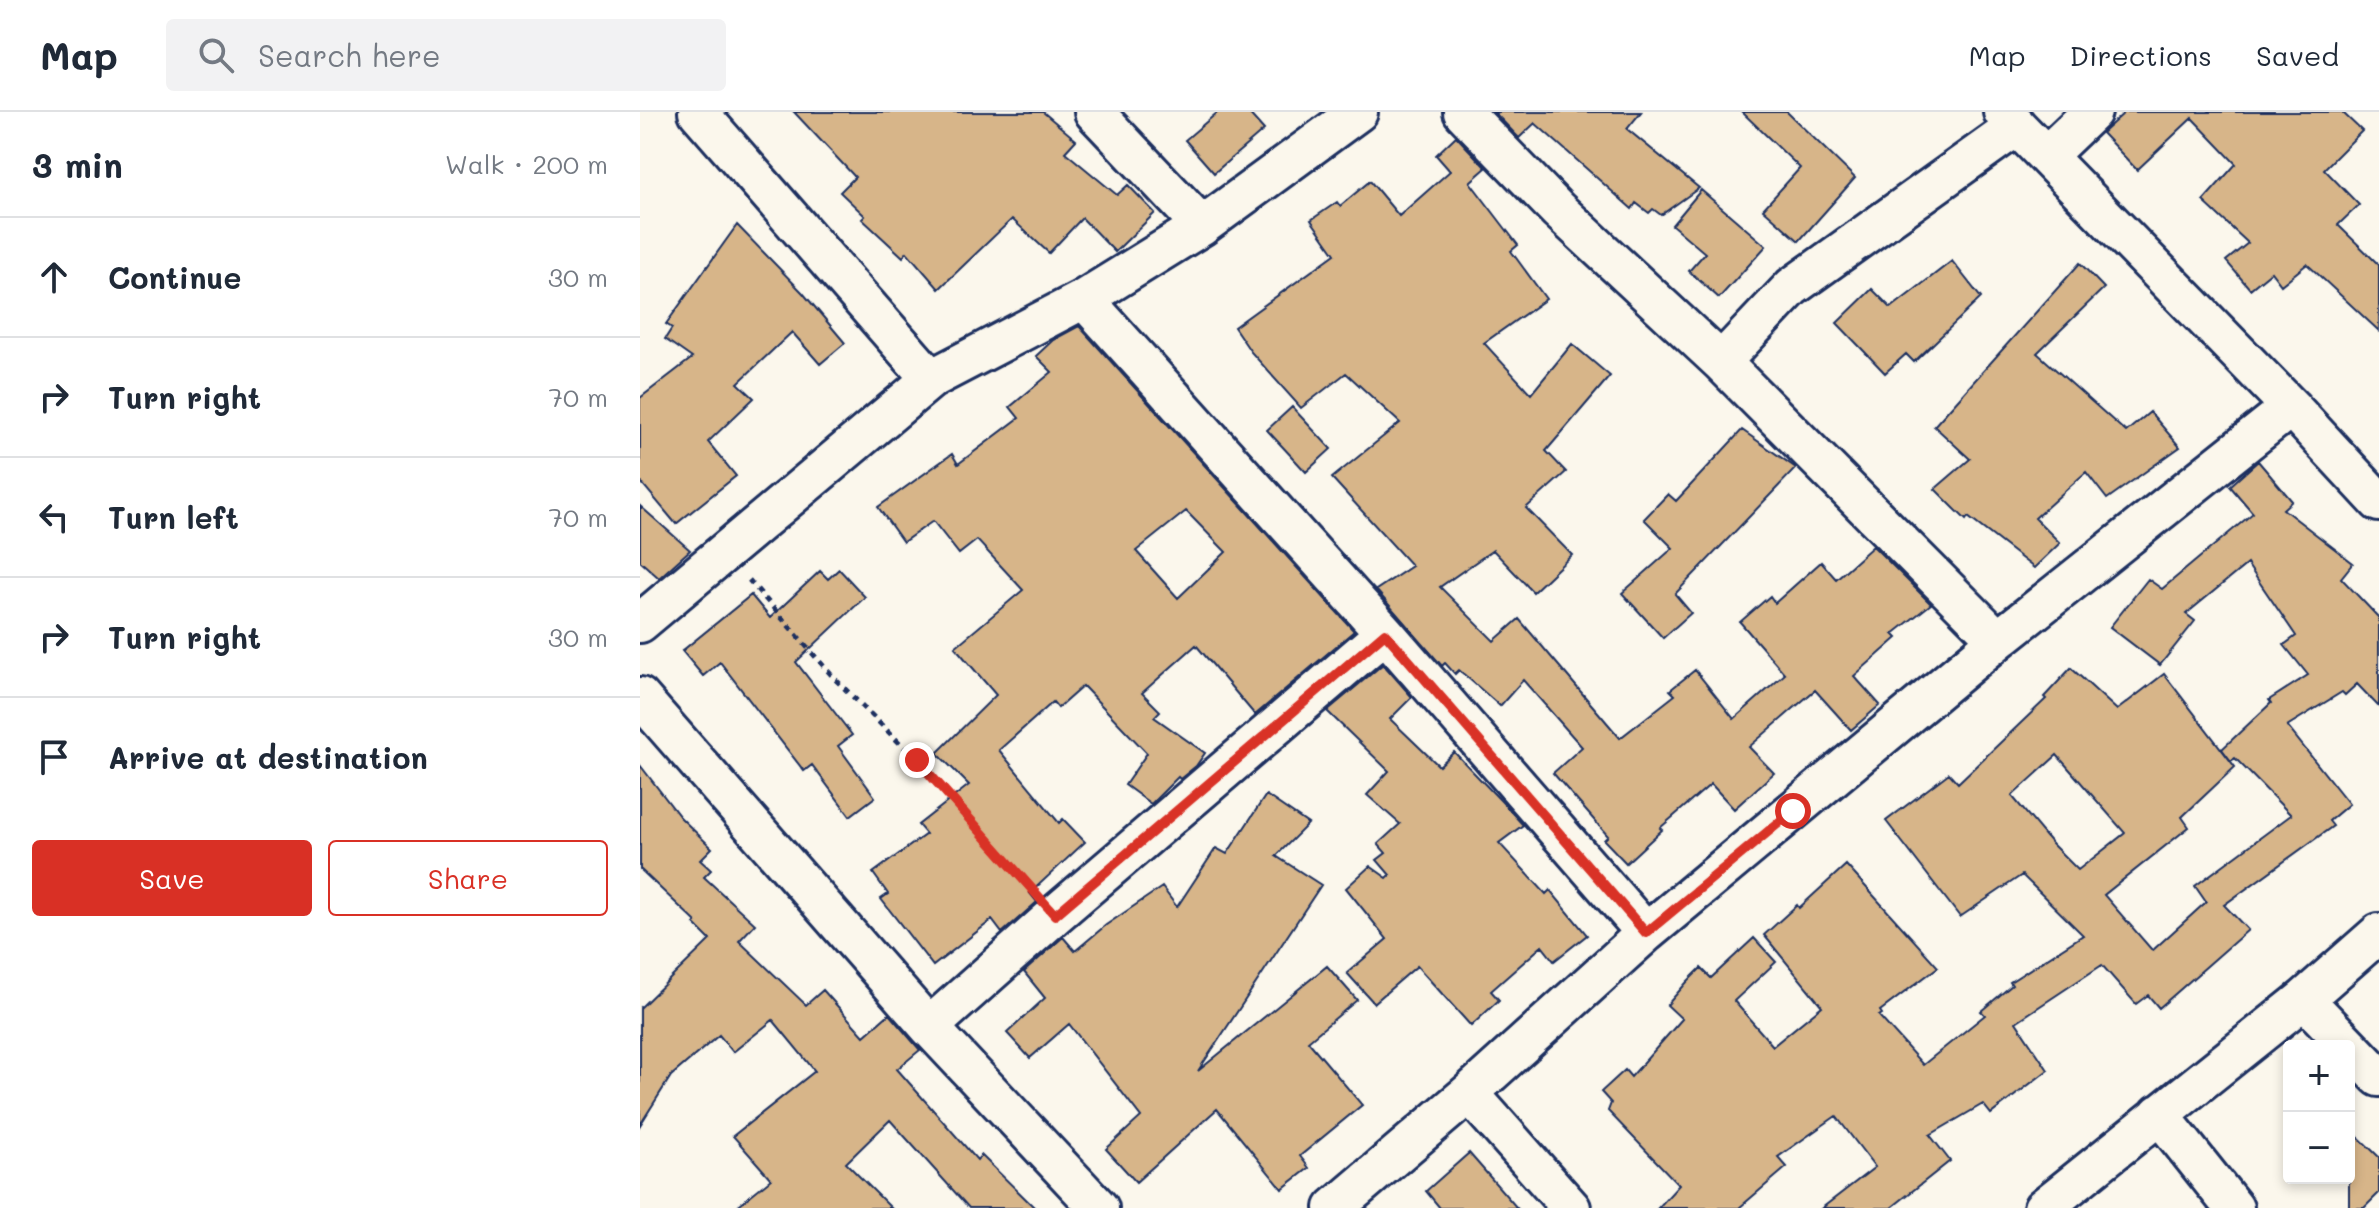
<!DOCTYPE html>
<html lang="en">
<head>
<meta charset="utf-8">
<style>
	body { margin:0; font-family:Mali,sans-serif; background:#f2f2f3; color:#1f2937 }
	.controls { position:absolute; right:24px; bottom:24px; display:grid; overflow:hidden; border-radius:8px; box-shadow:0 4px 12px #0003 }
	.controls button { width:72px; height:72px; display:grid; place-items:center; padding:0; border:0; border-bottom:2px solid #e0e1e3; background:#fff; color:#1f2937; font:40px sans-serif }
	.stop { position:absolute; width:24px; height:24px; margin:-18px; border:6px solid #d93025; border-radius:50%; background:#fff }
	.stop.end { background:#d93025; border-color:#fff; box-shadow:0 2px 8px #0008 }
	.list { margin:0; padding:0; list-style:none }
	h2 { display:flex; justify-content:space-between; align-items:center; height:104px; margin:0; padding:0 32px; font-size:34px }
	h2 small { font-size:26px; font-weight:400; color:#747a83 }
	.list li { display:grid; grid-template-columns:52px 1fr auto; gap:24px; align-items:center; box-sizing:border-box; height:120px; padding:0 32px; border-top:2px solid #e0e1e3 }
	.list b { display:block; font-size:30px; white-space:nowrap }
	.list em { font-size:26px; font-style:normal; color:#747a83 }
	.actions { display:flex; gap:16px; padding:24px 32px }
	.actions a { flex:1; padding:18px 0; border:2px solid #d93025; border-radius:8px; text-align:center; font-size:28px; color:#d93025 }
	.actions .main { background:#d93025; color:#fff }
	.icon { flex:none; width:44px; height:44px; fill:none; stroke:currentColor; stroke-width:2; stroke-linecap:round; stroke-linejoin:round }
	.map { position:relative; flex:none; width:1739px; height:1096px; overflow:hidden }
	header { display:flex; align-items:center; gap:48px; box-sizing:border-box; height:112px; padding:0 40px; background:#fff; border-bottom:2px solid #e0e1e3 }
	header strong { font-size:38px }
	nav { display:flex; gap:44px; margin-inline-start:auto; font-size:28px }
	.search { width:560px; height:72px; background:#f2f2f3; display:flex; align-items:center; gap:20px; box-sizing:border-box; padding:0 28px; border-radius:8px; color:#747a83; font-size:30px }
	main { display:flex }
	aside { flex:1; background:#fff }
	.map>svg:first-child { display:block }
	.building { fill:#d7b589; stroke:#1b2f5e; stroke-width:2; fill-rule:evenodd }
	.lines { fill:none; stroke-linecap:round; stroke-linejoin:round }
	.minor-casing { stroke:#1b2f5e; stroke-width:44 }
	.path { stroke:#1b2f5e; stroke-width:5; stroke-dasharray:6 6; stroke-linecap:butt }
	.minor { stroke:#fbf7ec; stroke-width:38 }
	.route { stroke:#d93025; stroke-width:10 }
</style>
</head>
<body>
<header>
<strong>Map</strong>
<div class="search"><svg class="icon" aria-label="search" viewBox="0 0 24 24"><circle cx="10" cy="10" r="6"/><path d="M15 15l6 6"/></svg>Search here</div>
<nav><a>Map</a><a>Directions</a><a>Saved</a></nav>
</header>
<main>
<aside>
<h2>3 min<small>Walk · 200 m</small></h2>
<ul class="list">
<li><svg class="icon" aria-label="ahead" viewBox="0 0 24 24"><path d="M12 20V5M6 11l6-6 6 6"/></svg><div><b>Continue</b></div><em>30 m</em></li>
<li><svg class="icon" aria-label="right" viewBox="0 0 24 24"><path d="M7 20v-9h11M14 6l5 5-5 5"/></svg><div><b>Turn right</b></div><em>70 m</em></li>
<li><svg class="icon" aria-label="left" viewBox="0 0 24 24"><path d="M17 20v-9H6M10 6l-5 5 5 5"/></svg><div><b>Turn left</b></div><em>70 m</em></li>
<li><svg class="icon" aria-label="right" viewBox="0 0 24 24"><path d="M7 20v-9h11M14 6l5 5-5 5"/></svg><div><b>Turn right</b></div><em>30 m</em></li>
<li><svg class="icon" aria-label="arrive" viewBox="0 0 24 24"><path d="M6 21V4h12l-3 4 3 4H6"/></svg><div><b>Arrive at destination</b></div></li>
</ul>
<div class="actions"><a class="main">Save</a><a>Share</a></div>
</aside>
<div class="map">
<svg width="1739" height="1096" viewBox="0 0 1739 1096">
	<rect width="100%" height="100%" fill="#fbf7ec"/>
	<filter id="ink" filterUnits="userSpaceOnUse"><feTurbulence type="fractalNoise" baseFrequency=".0125" numOctaves="2"/><feDisplacementMap in="SourceGraphic" scale="16" xChannelSelector="R" yChannelSelector="G"/><feConvolveMatrix kernelMatrix="1 2 1 2 8 2 1 2 1" color-interpolation-filters="sRGB"/></filter>
	<g filter="url(#ink)">
		<path class="building" d="M 154,0 L 403,0 L 436,28 L 425,40 L 477,83 L 488,73 L 515,101 L 475,140 L 442,106 L 409,141 L 372,107 L 299,177 L 267,140 L 263,145 L 222,107 L 225,104 L 200,80 L 215,65 Z
			M 578,0 L 608,0 L 624,18 L 574,61 L 545,28 Z
			M 854,0 L 1001,0 L 987,17 L 1059,76 L 1021,103 L 1013,97 L 1009,101 L 996,91 L 992,97 L 895,11 L 879,26 Z
			M 1102,0 L 1147,0 L 1215,66 L 1159,129 L 1123,97 L 1160,56 Z
			M 1485,0 L 1702,0 L 1722,19 L 1684,57 L 1719,93 L 1698,113 L 1739,153 L 1739,219 L 1667,152 L 1641,173 L 1631,160 L 1610,177 L 1586,149 L 1608,131 L 1563,89 L 1596,52 L 1552,6 L 1497,58 L 1462,21 Z
			M 816,24 L 846,56 L 830,70 L 878,133 L 871,139 L 906,187 L 844,231 L 891,282 L 932,232 L 970,264 L 906,339 L 926,360 L 886,396 L 932,443 L 893,480 L 853,438 L 800,475 L 854,529 L 879,507 L 980,626 L 1035,583 L 1030,578 L 1055,558 L 1094,607 L 1145,562 L 1100,510 L 1130,484 L 1135,491 L 1181,450 L 1196,467 L 1233,434 L 1291,492 L 1253,522 L 1257,526 L 1214,564 L 1240,593 L 1211,618 L 1175,578 L 1109,635 L 1134,661 L 1094,697 L 1071,672 L 1020,716 L 1022,718 L 986,751 L 964,728 L 968,724 L 913,661 L 942,635 L 883,568 L 860,594 L 819,558 L 815,562 L 805,551 L 802,554 L 736,478 L 772,454 L 692,366 L 760,311 L 706,261 L 661,296 L 611,240 L 594,215 L 695,142 L 671,108 L 697,90 L 700,94 L 730,69 L 759,104 L 810,59 L 796,43 Z
			M 1061,78 L 1126,134 L 1079,186 L 1049,159 L 1065,141 L 1032,113 Z
			M 97,113 L 163,181 L 205,231 L 180,252 L 152,220 L 98,271 L 114,286 L 68,330 L 96,364 L 36,412 L 0,369 L 0,286 L 52,246 L 25,227 L 32,216 L 26,212 Z
			M 1312,149 L 1341,186 L 1274,250 L 1266,242 L 1245,261 L 1197,211 L 1232,177 L 1251,196 Z
			M 1440,151 L 1464,176 L 1397,241 L 1486,320 L 1510,300 L 1540,335 L 1467,387 L 1446,360 L 1395,406 L 1420,431 L 1394,456 L 1328,405 L 1326,408 L 1295,377 L 1330,347 L 1294,314 Z
			M 439,214 L 714,519 L 615,603 L 556,533 L 502,581 L 520,599 L 514,605 L 565,641 L 556,654 L 540,667 L 538,665 L 511,692 L 485,673 L 507,641 L 443,574 L 418,596 L 413,590 L 359,638 L 419,711 L 423,707 L 445,730 L 390,781 L 397,790 L 362,821 L 352,808 L 293,854 L 241,787 L 248,782 L 233,761 L 286,722 L 278,713 L 329,673 L 297,641 L 356,583 L 315,535 L 383,478 L 337,428 L 319,442 L 293,409 L 263,430 L 238,395 L 312,342 L 318,352 L 379,306 L 370,295 L 412,260 L 396,244 L 413,228 ZM 546,399 L 586,440 L 538,486 L 496,439 Z
			M 652,295 L 691,337 L 666,360 L 627,318 Z
			M 1102,318 L 1156,356 L 1035,482 L 1051,501 L 1023,526 L 982,481 L 1033,436 L 1004,407 L 1028,382 L 1036,389 Z
			M 1618,349 L 1652,389 L 1643,397 L 1713,451 L 1701,466 L 1739,506 L 1739,595 L 1717,572 L 1705,583 L 1702,580 L 1647,614 L 1709,692 L 1689,709 L 1693,714 L 1584,793 L 1608,818 L 1519,896 L 1508,883 L 1496,892 L 1462,853 L 1376,910 L 1408,958 L 1351,1002 L 1343,992 L 1290,1023 L 1310,1049 L 1251,1096 L 1182,1096 L 1235,1055 L 1196,1004 L 1138,1045 L 1147,1055 L 1099,1096 L 1018,1096 L 1039,1073 L 968,999 L 971,991 L 961,980 L 985,958 L 991,965 L 1042,907 L 1027,893 L 1047,870 L 1061,856 L 1071,866 L 1114,826 L 1136,850 L 1094,889 L 1133,934 L 1182,894 L 1124,823 L 1157,793 L 1159,796 L 1206,753 L 1298,855 L 1240,899 L 1242,902 L 1239,904 L 1283,953 L 1345,903 L 1341,899 L 1372,873 L 1370,870 L 1443,823 L 1382,763 L 1320,805 L 1246,709 L 1309,661 L 1318,671 L 1406,587 L 1404,585 L 1431,556 L 1477,598 L 1524,562 L 1595,655 L 1542,705 L 1549,715 L 1464,783 L 1511,837 L 1513,838 L 1566,790 L 1555,774 L 1651,703 L 1595,646 L 1591,649 L 1582,637 L 1631,591 L 1629,588 L 1668,563 L 1644,533 L 1656,524 L 1607,452 L 1546,502 L 1555,509 L 1520,553 L 1470,515 L 1508,467 L 1522,477 L 1613,401 L 1590,374 ZM 1417,643 L 1485,721 L 1438,758 L 1412,732 L 1372,684 Z
			M 0,394 L 50,438 L 19,466 L 0,449 Z
			M 199,457 L 225,485 L 156,550 L 212,623 L 198,634 L 235,685 L 210,704 L 172,653 L 164,659 L 80,550 L 63,564 L 42,539 L 111,483 L 130,506 L 180,459 L 188,467 Z
			M 743,552 L 772,585 L 750,607 L 799,654 L 814,640 L 862,690 L 883,713 L 859,731 L 906,782 L 910,778 L 947,823 L 914,849 L 902,834 L 851,879 L 859,888 L 831,914 L 777,854 L 734,891 L 707,861 L 747,827 L 706,776 L 730,754 L 747,766 L 750,763 L 737,748 L 746,741 L 738,732 L 760,712 L 727,683 L 749,659 L 687,599 Z
			M 0,653 L 40,705 L 72,736 L 60,748 L 71,758 L 64,765 L 115,812 L 99,829 L 166,893 L 183,878 L 224,924 L 249,902 L 280,938 L 257,957 L 337,1048 L 341,1043 L 395,1096 L 329,1096 L 250,1008 L 206,1051 L 251,1096 L 95,1096 L 131,1067 L 93,1024 L 175,959 L 133,908 L 93,940 L 79,923 L 31,964 L 0,1013 L 0,896 L 70,828 L 54,812 L 56,810 L 0,757 Z
			M 626,683 L 668,712 L 636,744 L 681,773 L 558,959 L 687,854 L 717,888 L 668,929 L 722,993 L 660,1044 L 669,1056 L 642,1077 L 577,997 L 496,1070 L 466,1037 L 501,1005 L 429,912 L 390,946 L 367,921 L 405,886 L 384,860 L 423,825 L 435,839 L 466,813 L 522,775 L 537,795 L 576,736 L 587,742 Z
			M 1709,1016 L 1739,1045 L 1739,1081 L 1724,1096 L 1709,1096 Z
			M 829,1041 L 877,1096 L 800,1096 L 786,1079 Z"/>
		<g class="lines">
			<g class="minor-casing">
				<path id="minor" d="M 58,0 L 291,267
					M 454,0 L 562,114
					M 823,0 L 918,98 L 1081,250 L 1358,528
					M 1363,0 L 1651,295 L 1739,390
					M 1406,44 L 1452,0
					M 444,187 L 745,521 L 1006,821
					M 1081,250 L 1152,175 L 1377,14
					M 0,511 L 291,267 L 444,187 L 562,114 L 718,0
					M 0,585 L 289,915 L 459,1096
					M 1664,887 L 1739,965
					M 289,915 L 415,803 L 745,521
					M 829,981 L 931,1096
					M 1519,1002 L 1594,1096
					M 694,1096 L 829,981 L 1006,821 L 1358,528 L 1651,295
					M 1403,1096 L 1664,887 L 1739,821"/>
			</g>
			<path class="path" d="M 109,468 L 194,566 L 277,648 L 391,776"/>
			<use href="#minor" class="minor"/>
		</g>
	</g>
	<g class="lines" filter="url(#ink)">
		<path class="route" d="M 277,648 L 415,803 L 745,521 L 1006,821 L 1153,699"/>
	</g>
</svg>
<div class="controls">
<button>+</button>
<button>−</button>
</div>
<div class="stop" style="left:1153px;top:699px"></div>
<div class="stop end" style="left:277px;top:648px"></div>
</div>
</main>
</body>
</html>
